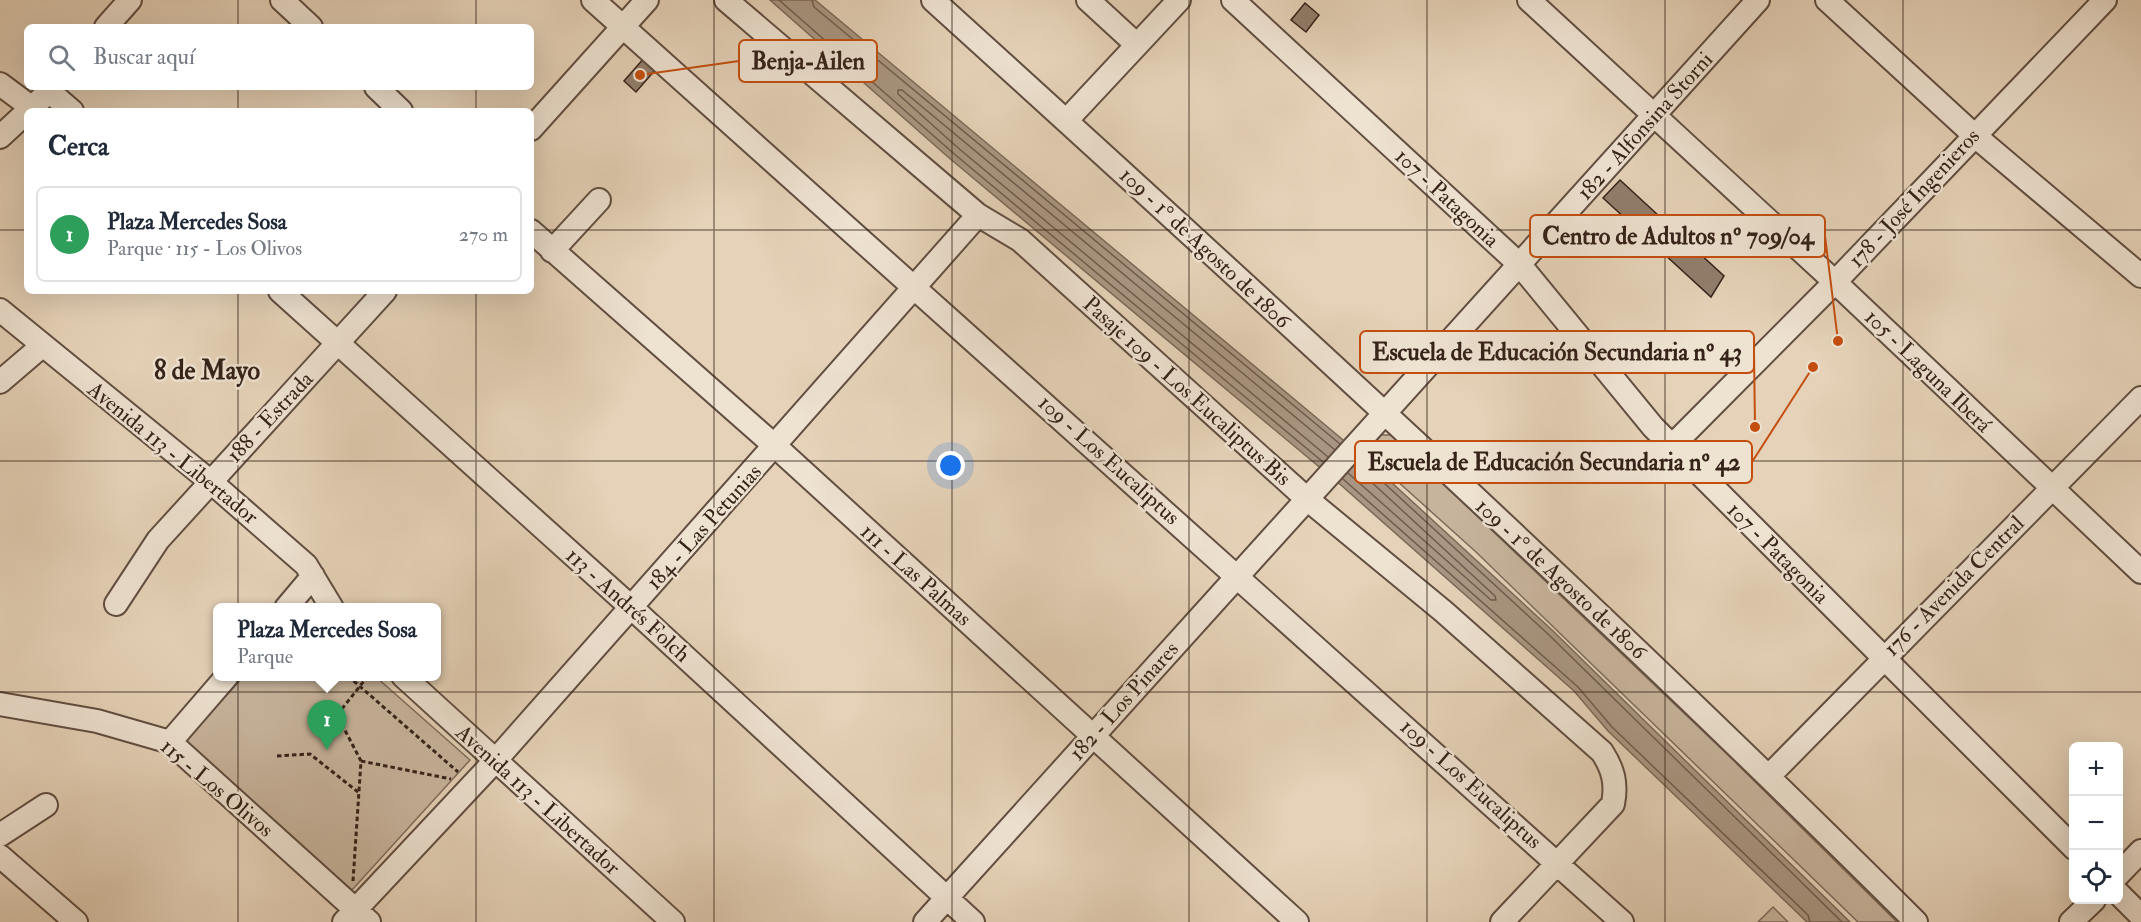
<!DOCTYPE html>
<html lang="es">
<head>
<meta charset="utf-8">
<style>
	body { margin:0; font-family:"IM FELL Double Pica",serif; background:#f2f2f3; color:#1f2937 }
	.controls { position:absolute; right:18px; bottom:18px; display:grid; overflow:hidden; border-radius:9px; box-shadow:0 6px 24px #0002 }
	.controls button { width:54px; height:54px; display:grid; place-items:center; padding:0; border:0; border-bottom:2px solid #e0e1e3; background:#fff; color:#1f2937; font:30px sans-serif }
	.you { position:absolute; left:951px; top:466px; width:21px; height:21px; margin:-15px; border:4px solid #fff; border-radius:50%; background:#1a73e8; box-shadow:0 0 0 9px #1a73e833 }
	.badge { display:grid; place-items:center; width:39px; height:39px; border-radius:50%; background:#db2777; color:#fff; font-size:20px; font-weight:700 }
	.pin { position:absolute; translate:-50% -50px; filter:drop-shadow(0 2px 3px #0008) }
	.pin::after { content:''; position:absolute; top:32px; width:21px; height:18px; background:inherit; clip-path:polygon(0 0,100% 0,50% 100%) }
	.popup { position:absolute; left:213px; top:603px; width:228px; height:78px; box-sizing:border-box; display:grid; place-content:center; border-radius:9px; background:#fff; filter:drop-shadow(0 2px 4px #0005); font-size:20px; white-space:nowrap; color:#747a83 }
	.popup b { font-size:22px; color:#1f2937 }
	.popup::after { content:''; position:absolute; left:50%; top:100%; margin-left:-12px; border:12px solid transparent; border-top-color:#fff }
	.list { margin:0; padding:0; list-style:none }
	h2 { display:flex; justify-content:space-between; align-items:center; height:78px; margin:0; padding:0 24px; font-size:26px }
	h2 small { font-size:20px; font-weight:400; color:#747a83 }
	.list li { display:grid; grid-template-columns:39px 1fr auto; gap:18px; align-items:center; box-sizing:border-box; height:96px; margin:0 12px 12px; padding:0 12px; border:2px solid #e0e1e3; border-radius:9px }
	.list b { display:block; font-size:22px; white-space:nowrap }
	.list p { margin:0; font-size:20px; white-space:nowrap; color:#747a83 }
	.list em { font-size:20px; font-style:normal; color:#747a83 }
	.icon { flex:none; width:33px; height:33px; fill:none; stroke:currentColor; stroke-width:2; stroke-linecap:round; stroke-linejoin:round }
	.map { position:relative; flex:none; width:2141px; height:922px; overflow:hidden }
	.search { position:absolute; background:#fff; box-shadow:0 6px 24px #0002; left:24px; top:24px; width:510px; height:66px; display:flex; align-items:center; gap:15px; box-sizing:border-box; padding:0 21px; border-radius:9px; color:#747a83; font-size:22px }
	.panel { position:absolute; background:#fff; box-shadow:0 6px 24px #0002; left:24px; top:108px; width:510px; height:186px; border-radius:9px }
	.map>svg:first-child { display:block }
	.green { fill:#c7b49d; stroke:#7e6b5b; stroke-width:1.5 }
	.water { fill:#a99682; stroke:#7b6858; stroke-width:1.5 }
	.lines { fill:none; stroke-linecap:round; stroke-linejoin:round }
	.shore { stroke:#6f5c4e; stroke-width:1.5 }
	.building { fill:#917e6c; stroke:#352219; stroke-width:1.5 }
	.minor-casing { stroke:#614e41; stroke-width:26 }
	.path { stroke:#352219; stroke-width:3; stroke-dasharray:4.5 3; stroke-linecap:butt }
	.minor { stroke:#eee2d1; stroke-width:22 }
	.grid { fill:none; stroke:#352219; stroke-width:1.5; stroke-opacity:0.55 }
	.labels { text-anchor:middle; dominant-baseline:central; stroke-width:5; stroke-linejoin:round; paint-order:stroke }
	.street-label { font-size:22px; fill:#352219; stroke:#eee2d1 }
	.quarter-label { font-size:26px; font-weight:bold; fill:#352219; stroke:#eee2d1 }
	.leader { fill:none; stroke:#c44e0f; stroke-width:2 }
	.callout-dot { fill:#c44e0f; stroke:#eee2d1; stroke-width:2 }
	.callout { fill:#eee2d1; stroke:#c44e0f; stroke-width:2 }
	.callout-label { font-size:24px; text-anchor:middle; font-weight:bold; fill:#352219 }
</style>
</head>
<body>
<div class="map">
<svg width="2141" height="922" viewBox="0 0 2141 922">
	<rect width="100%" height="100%" fill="#e5d2b8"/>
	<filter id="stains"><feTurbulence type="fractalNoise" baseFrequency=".00333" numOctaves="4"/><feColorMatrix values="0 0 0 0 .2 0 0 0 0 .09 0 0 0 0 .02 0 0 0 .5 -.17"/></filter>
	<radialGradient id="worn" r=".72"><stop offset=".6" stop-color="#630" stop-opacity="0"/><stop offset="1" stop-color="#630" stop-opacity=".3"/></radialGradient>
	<path class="green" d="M 1381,435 L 1392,435 L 1729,756 L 1897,922 L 1858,922 L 1476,552 L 1366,453 Z
		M 243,677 L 376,677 L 470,760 L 352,890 L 185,741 Z
		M 1773,907 L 1788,922 L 1758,922 Z"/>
	<path class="water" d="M 770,0 L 815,0 L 1366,459 L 1552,630 L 1850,922 L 1807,922 L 1608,731 L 1574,691 L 1342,486 L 948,157 Z"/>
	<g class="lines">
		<path class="shore" d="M 779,0 L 952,152 L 1323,462
			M 812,0 L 814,7 L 1340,444
			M 1328,457 L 957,147 L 898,94 L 898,90 L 902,90 L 1335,450
			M 1359,460 L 1548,634 L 1842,922
			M 1348,473 L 1491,600 L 1496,600 L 1495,596 L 1354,466
			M 1343,479 L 1578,687 L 1612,727 L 1808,915 L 1810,922"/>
	</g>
	<path class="building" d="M 1305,3 L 1319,15 L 1306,32 L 1291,20 Z
		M 644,58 L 656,69 L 636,92 L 624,81 Z
		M 1620,180 L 1724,276 L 1711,297 L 1603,198 Z"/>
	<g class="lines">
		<g class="minor-casing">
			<path id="minor" d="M 282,0 L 311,27
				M 593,0 L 1622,922
				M 726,0 L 978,215 L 1020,240 L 1307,499 L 1443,611 L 1602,752 C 1613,769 1617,783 1613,804 L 1502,922
				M 933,0 C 1266,302 1598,605 1916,922
				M 1088,0 L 1137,45
				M 1233,0 L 1520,265 L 1653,427 L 2074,848
				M 1529,0 L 1835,282 L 2141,572
				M 1827,0 L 1974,135 L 2141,276
				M 106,27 L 130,0
				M 0,84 L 31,107
				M 376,87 L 401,111
				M 50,92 L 72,111
				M 1066,121 L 1179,0
				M 531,129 L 647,0
				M 0,137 L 54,87
				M 531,231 L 775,446 L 1297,922
				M 552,251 L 599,200
				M 280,291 L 632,608 L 973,922
				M 0,310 L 211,482 L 306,565 L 332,608
				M 0,382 L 42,346
				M 1672,446 L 1835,282 L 2105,0
				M 116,604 L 158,540 L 385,291
				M 286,608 L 313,576
				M 403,676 L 673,922
				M 0,704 L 97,721 L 170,742 L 369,922
				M 170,742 L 227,676
				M 1769,776 L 2141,398
				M 0,835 L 46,805
				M 0,856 L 76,922
				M 2118,875 L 2141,851
				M 2118,893 L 2141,916
				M 344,922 L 494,762 L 978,215
				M 925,922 L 1758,0
				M 2071,922 L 2094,900"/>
		</g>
		<path class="path" d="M 348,676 L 458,772
			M 277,756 L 310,754 L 358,792
			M 361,761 L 451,779
			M 353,881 L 361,761 L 337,715 L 368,676"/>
		<use href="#minor" class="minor"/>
	</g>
	<path class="grid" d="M 238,0 L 238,27M 476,0 L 476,27M 714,0 L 714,922M 952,0 L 952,922M 1189,0 L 1189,922M 1427,0 L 1427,922M 1665,0 L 1665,922M 1903,0 L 1903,922M 238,87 L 238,111M 476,87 L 476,111M 0,230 L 27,230M 531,230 L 2141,230M 238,291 L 238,922M 476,291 L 476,922M 0,461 L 2141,461M 0,692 L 2141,692"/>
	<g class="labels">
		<g class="street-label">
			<text transform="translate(1645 126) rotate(-48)">182 - Alfonsina Storni</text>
			<text transform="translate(1447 198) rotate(43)">107 - Patagonia</text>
			<text transform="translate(1914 198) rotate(-47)">178 - José Ingenieros</text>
			<text transform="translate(1205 248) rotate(43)">109 - 1° de Agosto de 1806</text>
			<text transform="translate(1928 371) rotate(44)">105 - Laguna Iberá</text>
			<text transform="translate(1187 391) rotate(42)">Pasaje 109 - Los Eucaliptus Bis</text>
			<text transform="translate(270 417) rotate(-47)">188 - Estrada</text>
			<text transform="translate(173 453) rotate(39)">Avenida 113 - Libertador</text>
			<text transform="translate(1109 460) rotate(42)">109 - Los Eucaliptus</text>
			<text transform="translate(704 527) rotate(-48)">184 - Las Petunias</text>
			<text transform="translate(1778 553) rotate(45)">107 - Patagonia</text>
			<text transform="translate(916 575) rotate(42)">111 - Las Palmas</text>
			<text transform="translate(1561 579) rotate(43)">109 - 1° de Agosto de 1806</text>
			<text transform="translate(1954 586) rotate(-45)">176 - Avenida Central</text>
			<text transform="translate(628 605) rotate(42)">113 - Andrés Folch</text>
			<text transform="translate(1124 701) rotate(-48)">182 - Los Pinares</text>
			<text transform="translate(1471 784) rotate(42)">109 - Los Eucaliptus</text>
			<text transform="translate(217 788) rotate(40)">115 - Los Olivos</text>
			<text transform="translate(538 800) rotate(42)">Avenida 113 - Libertador</text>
		</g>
		<g class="quarter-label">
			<text x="207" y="371">8 de Mayo</text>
		</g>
	</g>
	<path class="leader" d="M640 75L739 61M1838 341L1825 236M1755 427L1754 352M1813 367L1752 462"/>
	<g class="callout-dot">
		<circle cx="640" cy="75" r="6"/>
		<circle cx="1838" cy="341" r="6"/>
		<circle cx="1755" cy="427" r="6"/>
		<circle cx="1813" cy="367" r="6"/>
	</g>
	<g class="callout">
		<rect x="739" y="40" width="138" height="42" rx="6"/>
		<rect x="1530" y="215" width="295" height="42" rx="6"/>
		<rect x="1360" y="331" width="394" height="42" rx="6"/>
		<rect x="1355" y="441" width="397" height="42" rx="6"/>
	</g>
	<g class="callout-label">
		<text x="808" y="69">Benja-Ailen</text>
		<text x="1678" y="244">Centro de Adultos nº 709/04</text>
		<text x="1557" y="360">Escuela de Educación Secundaria nº 43</text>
		<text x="1554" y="470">Escuela de Educación Secundaria nº 42</text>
	</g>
	<rect width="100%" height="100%" filter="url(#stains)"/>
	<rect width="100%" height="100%" fill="url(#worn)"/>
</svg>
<div class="controls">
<button>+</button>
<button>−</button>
<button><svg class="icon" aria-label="locate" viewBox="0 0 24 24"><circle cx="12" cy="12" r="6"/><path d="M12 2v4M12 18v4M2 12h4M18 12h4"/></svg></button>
</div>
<div class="you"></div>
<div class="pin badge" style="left:327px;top:750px;background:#2e9e5b">1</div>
<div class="popup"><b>Plaza Mercedes Sosa</b>Parque</div>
<div class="search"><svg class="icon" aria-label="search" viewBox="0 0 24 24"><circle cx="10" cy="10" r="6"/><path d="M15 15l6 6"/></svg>Buscar aquí</div>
<section class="panel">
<h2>Cerca<small></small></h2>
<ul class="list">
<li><span class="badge" style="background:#2e9e5b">1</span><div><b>Plaza Mercedes Sosa</b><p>Parque · 115 - Los Olivos</p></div><em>270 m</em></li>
</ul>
</section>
</div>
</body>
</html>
